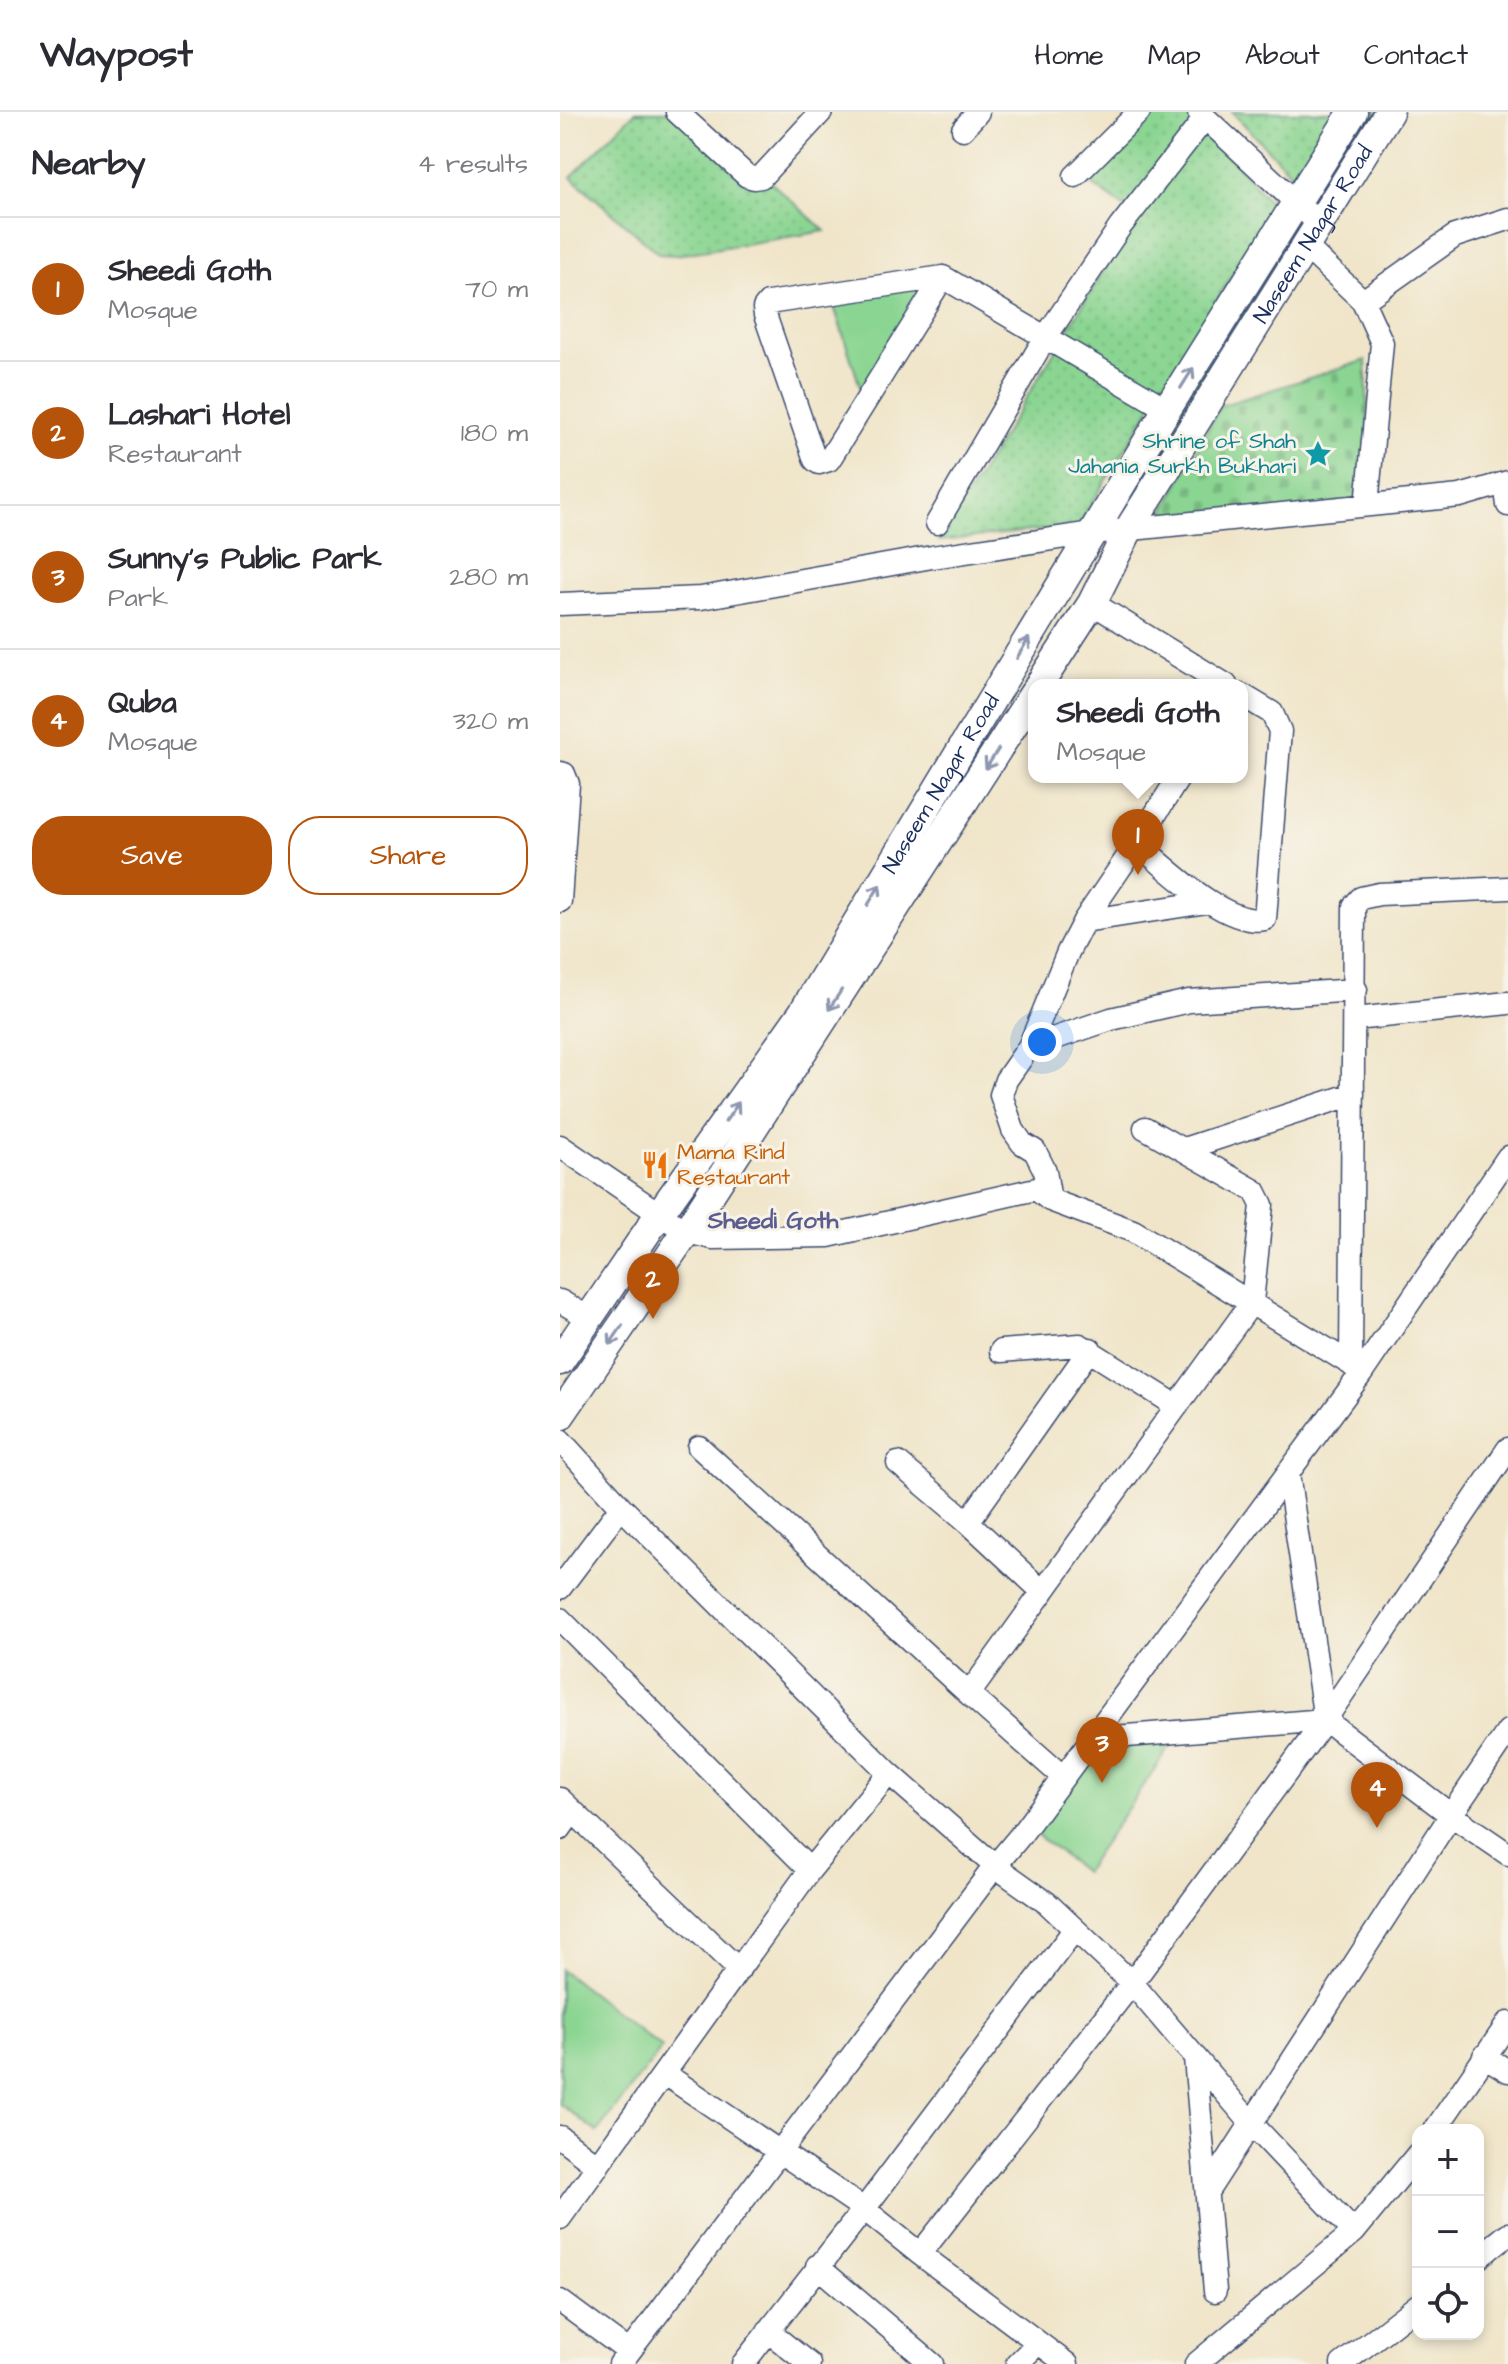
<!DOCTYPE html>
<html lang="en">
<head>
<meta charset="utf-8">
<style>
	body { margin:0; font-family:"Architects Daughter",sans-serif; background:#f2f2f3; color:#2b2b33 }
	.controls { position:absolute; right:24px; bottom:24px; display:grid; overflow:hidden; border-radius:16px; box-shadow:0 4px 12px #0003 }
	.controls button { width:72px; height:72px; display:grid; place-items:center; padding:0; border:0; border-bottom:2px solid #e1e1e2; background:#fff; color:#2b2b33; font:40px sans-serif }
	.you { position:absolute; left:482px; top:930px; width:28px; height:28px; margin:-20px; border:6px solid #fff; border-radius:50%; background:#1a73e8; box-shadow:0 0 0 12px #1a73e833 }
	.badge { display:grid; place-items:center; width:52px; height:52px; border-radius:50%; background:#b45309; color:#fff; font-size:26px; font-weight:700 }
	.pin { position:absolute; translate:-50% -66px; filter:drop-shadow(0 2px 4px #0008) }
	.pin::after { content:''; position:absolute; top:42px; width:28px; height:24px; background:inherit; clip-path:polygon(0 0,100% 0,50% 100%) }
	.popup { position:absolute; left:468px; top:567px; width:220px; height:104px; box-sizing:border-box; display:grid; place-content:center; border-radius:16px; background:#fff; filter:drop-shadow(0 2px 6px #0005); font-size:26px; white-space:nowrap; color:#7c7c81 }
	.popup b { font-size:30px; color:#2b2b33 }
	.popup::after { content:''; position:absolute; left:50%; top:100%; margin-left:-16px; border:16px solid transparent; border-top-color:#fff }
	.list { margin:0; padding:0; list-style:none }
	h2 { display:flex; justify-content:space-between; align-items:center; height:104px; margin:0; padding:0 32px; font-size:34px }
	h2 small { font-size:26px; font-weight:400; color:#7c7c81 }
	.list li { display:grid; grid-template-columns:52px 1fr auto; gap:24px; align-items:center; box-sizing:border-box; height:144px; padding:0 32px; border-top:2px solid #e1e1e2 }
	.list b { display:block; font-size:30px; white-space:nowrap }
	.list p { margin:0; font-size:26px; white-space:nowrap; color:#7c7c81 }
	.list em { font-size:26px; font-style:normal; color:#7c7c81 }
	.actions { display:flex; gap:16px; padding:24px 32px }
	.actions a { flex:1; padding:18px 0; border:2px solid #b45309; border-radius:32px; text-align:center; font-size:28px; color:#b45309 }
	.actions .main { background:#b45309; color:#fff }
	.icon { flex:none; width:44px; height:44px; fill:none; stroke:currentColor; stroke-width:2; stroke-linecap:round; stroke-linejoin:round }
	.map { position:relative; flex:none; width:948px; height:2252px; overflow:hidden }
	header { display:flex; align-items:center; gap:48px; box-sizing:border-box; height:112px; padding:0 40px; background:#fff; border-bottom:2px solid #e1e1e2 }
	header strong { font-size:38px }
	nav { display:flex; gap:44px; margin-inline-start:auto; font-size:28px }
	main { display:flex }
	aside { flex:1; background:#fff }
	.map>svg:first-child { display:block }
	.grass { fill:url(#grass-dots); stroke:#538278; stroke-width:2 }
	.cemetery { fill:url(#cemetery-stones); stroke:#538278; stroke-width:2 }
	.park { fill:#8bd592; stroke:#538278; stroke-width:2 }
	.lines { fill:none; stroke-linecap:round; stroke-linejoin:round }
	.minor-casing { stroke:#3b4a6e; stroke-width:25 }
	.major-casing { stroke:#3b4a6e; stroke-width:31 }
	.minor { stroke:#fff; stroke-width:22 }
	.major { stroke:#fff; stroke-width:28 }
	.oneway { stroke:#8d97ae }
	.labels { text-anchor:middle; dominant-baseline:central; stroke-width:6; stroke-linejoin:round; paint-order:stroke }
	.street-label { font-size:22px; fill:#1b2f5e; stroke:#f7f3e8 }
	.culture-label { font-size:22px; fill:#0d838f; stroke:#f7f3e8; text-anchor:end }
	.food-label { font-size:22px; fill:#c56008; stroke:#f7f3e8; text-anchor:start }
	.neighbourhood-label { font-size:24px; font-weight:bold; fill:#5b5d90; stroke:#f7f3e8 }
</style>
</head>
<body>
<header>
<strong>Waypost</strong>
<nav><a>Home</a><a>Map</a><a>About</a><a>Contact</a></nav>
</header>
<main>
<aside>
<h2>Nearby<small>4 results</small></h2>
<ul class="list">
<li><span class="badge">1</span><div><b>Sheedi Goth</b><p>Mosque</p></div><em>70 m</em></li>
<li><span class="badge">2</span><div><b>Lashari Hotel</b><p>Restaurant</p></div><em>180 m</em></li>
<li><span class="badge">3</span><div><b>Sunny's Public Park</b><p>Park</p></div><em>280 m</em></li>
<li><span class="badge">4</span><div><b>Quba</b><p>Mosque</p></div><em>320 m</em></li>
</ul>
<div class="actions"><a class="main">Save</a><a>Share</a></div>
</aside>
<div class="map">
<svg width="948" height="2252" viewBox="0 0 948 2252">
	<defs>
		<pattern id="grass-dots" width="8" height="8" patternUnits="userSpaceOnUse" patternTransform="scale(2)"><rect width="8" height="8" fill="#8bd592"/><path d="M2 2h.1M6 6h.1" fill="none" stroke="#77b780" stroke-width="1.8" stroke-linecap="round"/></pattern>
		<pattern id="cemetery-stones" width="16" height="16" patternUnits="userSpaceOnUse" patternTransform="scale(2)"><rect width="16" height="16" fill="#8bd592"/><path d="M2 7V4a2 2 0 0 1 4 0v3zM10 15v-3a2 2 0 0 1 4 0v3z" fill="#77b780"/></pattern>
	</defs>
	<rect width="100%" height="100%" fill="#f7f3e8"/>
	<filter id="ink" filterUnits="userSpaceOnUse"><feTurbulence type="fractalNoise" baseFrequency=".0125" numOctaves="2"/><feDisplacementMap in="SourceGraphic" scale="16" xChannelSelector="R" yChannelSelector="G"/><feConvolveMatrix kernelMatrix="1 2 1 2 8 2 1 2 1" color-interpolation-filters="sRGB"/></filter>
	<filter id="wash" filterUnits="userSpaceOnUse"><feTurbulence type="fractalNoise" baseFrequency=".006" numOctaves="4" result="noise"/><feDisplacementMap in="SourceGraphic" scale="32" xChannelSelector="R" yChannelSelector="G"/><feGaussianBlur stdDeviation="1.8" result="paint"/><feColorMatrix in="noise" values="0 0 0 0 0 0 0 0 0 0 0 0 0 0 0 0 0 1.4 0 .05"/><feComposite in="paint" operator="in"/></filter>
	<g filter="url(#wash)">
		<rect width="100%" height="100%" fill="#f0e5c9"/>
		<path class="grass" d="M 75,0 L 133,0 L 265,119 L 116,143 L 99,142 L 11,65 Z
			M 588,0 L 627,0 L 647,18 L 714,95 L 518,414 L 379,429 L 577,104 L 522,65 Z
			M 672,0 L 830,0 L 569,417 L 532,421 L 745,76 Z"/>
		<path class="cemetery" d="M 806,248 L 810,393 L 596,414 L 660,294 Z"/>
		<path class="park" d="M 383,165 L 305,290 L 270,182 Z
			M 620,1620 L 524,1760 L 467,1715 L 530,1627 Z
			M 0,1857 L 102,1936 L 37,2020 L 0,1992 Z"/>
	</g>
	<g filter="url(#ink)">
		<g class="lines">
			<g class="minor-casing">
				<path id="minor" d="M 117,0 L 187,64 L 194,66 L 201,65 L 261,0
					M 639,0 L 758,111
					M 403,17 L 418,0
					M 515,64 L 579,0
					M 745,134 L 803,189 L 822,231 L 807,393
					M 383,165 L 269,348 L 259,351 L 255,348 L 205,203 L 204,196 L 208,191 L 383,165 L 607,297
					M 803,189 L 895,124 L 948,107
					M 945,371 L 948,393
					M 377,411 L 485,226 L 560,115 L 645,6
					M 532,491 L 666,573
					M 0,492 L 141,486 L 372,445 L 532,421 L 900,384 L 948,370
					M 0,661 L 4,662 L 8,672 L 0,789
					M 577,731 L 619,665
					M 524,809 L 647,790
					M 795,907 L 948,891
					M 469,935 L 508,840 L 524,809 L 577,731 C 606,755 665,815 705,807 L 720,619 L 712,601 L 682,583
					M 0,1034 L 126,1120 L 153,1126 L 268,1124 L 476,1077 L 490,1088 L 573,1119 L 791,1252 L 801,1262 L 948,1045
					M 624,1037 L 793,982
					M 490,1088 L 485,1059 L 475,1039 L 462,1031 L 453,1018 L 441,983 L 446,968 L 469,935 L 551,907 L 629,889 L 796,878
					M 0,1189 L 29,1206
					M 441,1239 L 520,1233 L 617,1294
					M 791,1252 L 794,794 L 801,786 L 819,782 L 948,776
					M 0,1328 L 61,1395 L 329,1661 L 435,1754 L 487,1791 L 572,1871 L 692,2012 L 794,2120 L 636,2252
					M 139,1335 L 409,1582 L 692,1190 L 702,1093 L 695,1079 L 585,1016
					M 338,1351 L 408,1410 L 530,1237
					M 728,1362 L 765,1608
					M 408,1410 L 483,1480
					M 0,1476 L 61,1395
					M 0,1507 L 250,1758
					M 409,1582 L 503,1665
					M 530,1627 L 765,1608 L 891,1703 L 948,1742
					M 0,1687 L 179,1858
					M 0,1717 L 12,1700
					M 924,1944 L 948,1959
					M 635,1946 L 655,2179
					M 105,1962 L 304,2097 L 360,2142 L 507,2252
					M 875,2018 L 948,1911
					M 0,2025 L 38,2054
					M 647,2080 L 891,1703 L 948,1619
					M 0,2106 L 250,1758 L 329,1661
					M 794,2120 L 858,2042
					M 360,2142 L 572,1871 L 765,1608 L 948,1337
					M 918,2146 L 948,2122
					M 257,2154 L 372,2252
					M 0,2189 L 69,2240
					M 208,2219 L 249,2252
					M 60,2252 L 435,1754 L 460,1724 L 801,1262
					M 183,2252 L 304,2097 L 514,1818
					M 457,2252 L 478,2231
					M 782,2252 L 858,2193"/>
			</g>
			<g class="major-casing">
				<g id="major">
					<path id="s1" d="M 479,573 L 532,491 L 569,417 L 829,0"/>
					<path id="s2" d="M 0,1249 L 100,1101 L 243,900 L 607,297 L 793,0"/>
					<path d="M 0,1304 L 126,1120 L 474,581"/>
				</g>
			</g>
			<use href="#minor" class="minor"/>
			<use href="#major" class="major"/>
		</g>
		<defs><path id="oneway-shaft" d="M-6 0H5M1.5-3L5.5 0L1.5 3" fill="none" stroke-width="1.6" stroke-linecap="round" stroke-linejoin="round" transform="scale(2)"/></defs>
		<g class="oneway">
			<use href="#oneway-shaft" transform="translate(627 266) rotate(-58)"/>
			<use href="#oneway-shaft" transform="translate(463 536) rotate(-59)"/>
			<use href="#oneway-shaft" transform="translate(432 647) rotate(123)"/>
			<use href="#oneway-shaft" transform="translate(314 783) rotate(-59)"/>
			<use href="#oneway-shaft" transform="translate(275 888) rotate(123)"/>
			<use href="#oneway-shaft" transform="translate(172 1000) rotate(-55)"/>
			<use href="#oneway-shaft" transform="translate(56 1223) rotate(124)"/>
		</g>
	</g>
	<defs>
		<g id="sight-bare" transform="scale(2.16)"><path d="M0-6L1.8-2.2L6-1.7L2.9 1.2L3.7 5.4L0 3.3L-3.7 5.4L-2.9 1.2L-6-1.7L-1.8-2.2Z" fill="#0f9aa8" stroke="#f7f3e8" stroke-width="2.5" paint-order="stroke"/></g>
		<g id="restaurant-bare" transform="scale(2.16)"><path d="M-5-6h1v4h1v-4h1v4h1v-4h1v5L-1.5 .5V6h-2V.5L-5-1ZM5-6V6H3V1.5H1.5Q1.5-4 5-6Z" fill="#e8710a" stroke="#f7f3e8" stroke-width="2.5" paint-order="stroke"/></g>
	</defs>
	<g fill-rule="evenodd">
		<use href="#sight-bare" x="758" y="342"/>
		<use href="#restaurant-bare" x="95" y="1053"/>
	</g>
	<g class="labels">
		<g class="street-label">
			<text stroke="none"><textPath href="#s1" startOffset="528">Naseem Nagar Road</textPath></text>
			<text stroke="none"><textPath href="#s2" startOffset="692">Naseem Nagar Road</textPath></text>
		</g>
		<g class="culture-label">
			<text x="736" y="329">Shrine of Shah<tspan x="736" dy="25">Jahania Surkh Bukhari</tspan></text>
		</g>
		<g class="food-label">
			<text x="117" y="1040">Mama Rind<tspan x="117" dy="25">Restaurant</tspan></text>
		</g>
		<g class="neighbourhood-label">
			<text x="213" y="1109">Sheedi Goth</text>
		</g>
	</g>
</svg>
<div class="controls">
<button>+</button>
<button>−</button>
<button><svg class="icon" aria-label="locate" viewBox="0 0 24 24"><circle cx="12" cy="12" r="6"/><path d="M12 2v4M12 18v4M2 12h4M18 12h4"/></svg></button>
</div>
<div class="you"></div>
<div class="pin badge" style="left:578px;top:763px">1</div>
<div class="popup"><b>Sheedi Goth</b>Mosque</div>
<div class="pin badge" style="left:93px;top:1207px">2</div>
<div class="pin badge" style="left:542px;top:1671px">3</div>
<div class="pin badge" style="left:817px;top:1716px">4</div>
</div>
</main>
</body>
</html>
